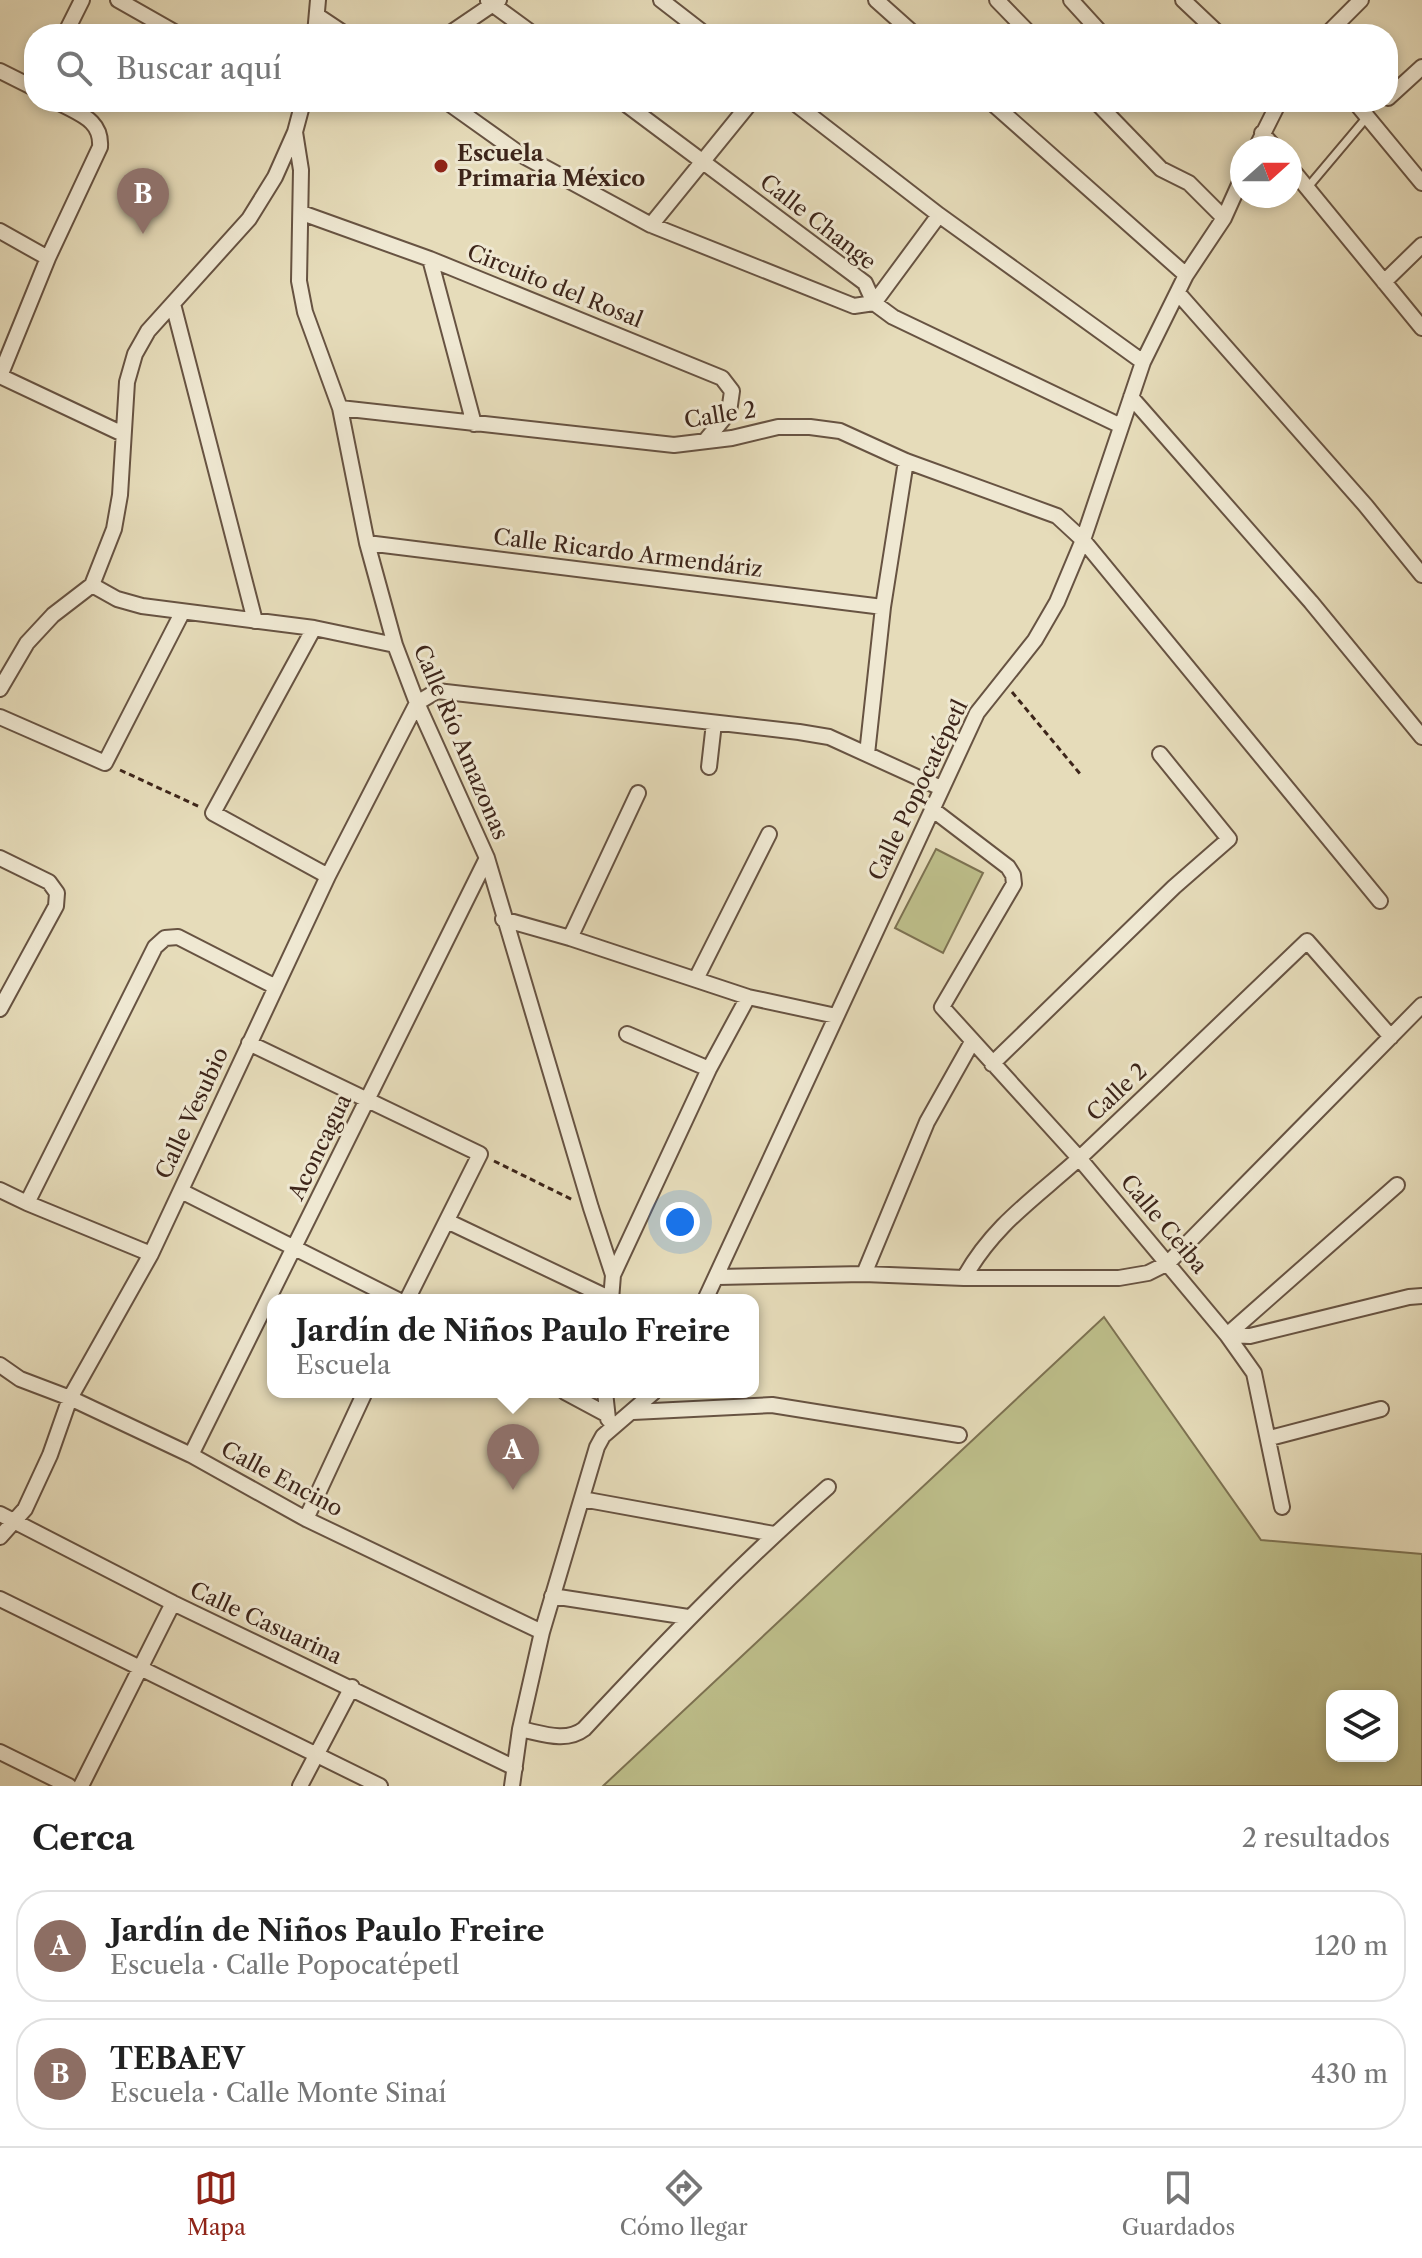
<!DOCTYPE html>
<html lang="es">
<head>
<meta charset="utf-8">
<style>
	body { margin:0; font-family:"Libre Caslon Text",serif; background:#f2f2f2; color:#222 }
	.controls { position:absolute; right:24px; bottom:24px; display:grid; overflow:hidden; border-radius:16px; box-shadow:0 4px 12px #0003 }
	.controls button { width:72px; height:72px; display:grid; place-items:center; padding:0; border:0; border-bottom:2px solid #e0e0e0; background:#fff; color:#222; font:40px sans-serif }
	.compass { position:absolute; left:1230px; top:136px; width:72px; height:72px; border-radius:50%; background:#fff; box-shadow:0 4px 12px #0003; rotate:69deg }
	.you { position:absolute; left:680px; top:1222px; width:28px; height:28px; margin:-20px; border:6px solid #fff; border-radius:50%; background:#1a73e8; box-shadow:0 0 0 12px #1a73e833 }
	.badge { display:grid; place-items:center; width:52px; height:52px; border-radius:50%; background:#8f2418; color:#fff; font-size:26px; font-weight:700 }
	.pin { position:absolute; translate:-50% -66px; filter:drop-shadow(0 2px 4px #0008) }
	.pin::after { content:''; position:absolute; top:42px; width:28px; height:24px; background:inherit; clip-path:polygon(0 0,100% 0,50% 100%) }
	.popup { position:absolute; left:267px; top:1294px; width:492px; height:104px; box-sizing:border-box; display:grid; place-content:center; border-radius:16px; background:#fff; filter:drop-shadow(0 2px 6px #0005); font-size:26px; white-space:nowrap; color:#767676 }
	.popup b { font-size:30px; color:#222 }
	.popup::after { content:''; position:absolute; left:50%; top:100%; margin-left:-16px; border:16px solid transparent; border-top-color:#fff }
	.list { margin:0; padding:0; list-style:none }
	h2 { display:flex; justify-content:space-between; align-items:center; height:104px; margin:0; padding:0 32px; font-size:34px }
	h2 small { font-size:26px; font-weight:400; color:#767676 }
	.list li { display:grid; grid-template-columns:52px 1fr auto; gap:24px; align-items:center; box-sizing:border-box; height:112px; margin:0 16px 16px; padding:0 16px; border:2px solid #e0e0e0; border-radius:32px }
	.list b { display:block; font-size:30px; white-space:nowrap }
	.list p { margin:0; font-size:26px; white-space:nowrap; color:#767676 }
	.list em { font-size:26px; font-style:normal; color:#767676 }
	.icon { flex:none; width:44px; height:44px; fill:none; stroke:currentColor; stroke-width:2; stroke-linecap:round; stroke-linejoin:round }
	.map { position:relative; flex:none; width:1422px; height:1786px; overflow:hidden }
	.search { position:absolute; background:#fff; box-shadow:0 4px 12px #0003; left:24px; right:24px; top:24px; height:88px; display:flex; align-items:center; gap:20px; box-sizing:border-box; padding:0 28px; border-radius:32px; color:#767676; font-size:30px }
	.sheet { height:360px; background:#fff }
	nav { display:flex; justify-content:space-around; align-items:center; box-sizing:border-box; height:112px; border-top:2px solid #e0e0e0; background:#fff; font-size:22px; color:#767676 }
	nav a { display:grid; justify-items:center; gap:4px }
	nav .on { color:#8f2418 }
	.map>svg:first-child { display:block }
	.green { fill:#bdbe8a; stroke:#7d7252; stroke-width:2; fill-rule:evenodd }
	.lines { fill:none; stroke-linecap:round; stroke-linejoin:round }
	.lane-casing { stroke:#675342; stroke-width:11 }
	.street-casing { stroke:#675342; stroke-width:18 }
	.path { stroke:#3d251a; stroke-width:3; stroke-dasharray:6 4; stroke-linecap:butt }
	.lane { stroke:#efe8d2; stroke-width:7 }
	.street { stroke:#efe8d2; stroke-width:14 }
	.poi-dot { fill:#8f2418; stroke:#efe8d2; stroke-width:3 }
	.labels { text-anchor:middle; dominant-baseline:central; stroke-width:6; stroke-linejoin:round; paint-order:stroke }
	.poi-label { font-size:22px; font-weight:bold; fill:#3d251a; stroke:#efe8d2; text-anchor:start }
	.street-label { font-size:22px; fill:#3d251a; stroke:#efe8d2 }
</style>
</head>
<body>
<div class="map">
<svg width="1422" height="1786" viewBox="0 0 1422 1786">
	<rect width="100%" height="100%" fill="#e6dcba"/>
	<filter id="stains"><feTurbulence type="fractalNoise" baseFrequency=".0025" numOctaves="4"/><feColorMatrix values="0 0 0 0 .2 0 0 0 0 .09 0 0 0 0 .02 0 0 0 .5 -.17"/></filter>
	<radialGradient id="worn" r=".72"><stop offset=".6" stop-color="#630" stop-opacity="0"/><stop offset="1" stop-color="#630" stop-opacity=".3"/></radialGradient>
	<path class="green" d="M 936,849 L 983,873 L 943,953 L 895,928 Z
		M 1104,1317 L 1261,1540 L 1422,1554 L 1422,1786 L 603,1786 ZM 1332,1696 L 1392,1696 L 1392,1756 L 1332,1756 Z"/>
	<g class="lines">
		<g class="lane-casing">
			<path id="lane" d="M 1308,187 L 1367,117"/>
		</g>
		<g class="street-casing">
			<path id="street" d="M 118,0 L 178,34
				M 661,0 L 705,34
				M 876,0 L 914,34
				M 997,0 L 1030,34
				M 1071,0 L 1102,34
				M 1183,0 L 1219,34
				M 488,1 L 533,34
				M 318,16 L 345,34
				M 65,34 L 82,0
				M 315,34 L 318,0
				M 449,34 L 499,0
				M 1327,34 L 1361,0
				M 0,71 L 34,88
				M 1388,98 L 1422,67
				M 303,102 L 295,132 L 301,170 L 299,281 L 305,312 L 340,408 L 367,543 L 395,645 L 417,703 L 487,858 L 591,1208 L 613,1275 L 611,1300
				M 447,102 L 520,154 L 651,225 L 854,306 L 874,303 L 939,215
				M 623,102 L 865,283 L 874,303 L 893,317 L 1121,426
				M 793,102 L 939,215 L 1143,362
				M 991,102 L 1186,275
				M 1096,102 L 1161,169 L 1189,183 L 1224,218
				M 1355,102 L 1422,183
				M 1262,133 L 1275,148
				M 1256,148 L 1279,102
				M 1290,167 L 1422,328
				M 302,213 L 430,259 L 722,378 L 732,391 L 729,412 L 706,440
				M 651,225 L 751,102
				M 0,231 L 48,258
				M 430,259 L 474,424
				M 1384,282 L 1422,245
				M 1178,293 L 1366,506 L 1422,575
				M 173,304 L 255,621
				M 0,376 L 48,258 L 100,147 C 102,119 78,114 58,102
				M 0,376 L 123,434
				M 1131,397 L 1311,602 L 1422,737
				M 340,408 L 674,445 L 732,438 L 778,427 L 810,427 L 840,431 L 906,461 L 1057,516 L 1083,540 L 1380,901
				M 367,543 L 883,607
				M 92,585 L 117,599 L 142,606 L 314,628 L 395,645
				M 314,628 L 213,813 L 328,876
				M 0,689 L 27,643 L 53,615 L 92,585 L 114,529 L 120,495 L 127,382 L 135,354 L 148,331 L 249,219 L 275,177 L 295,132
				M 0,717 L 105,763 L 182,613
				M 867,754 L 883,607 L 906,461
				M 709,767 L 714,723
				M 932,809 L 1008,867 L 1013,875 L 1014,884 L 942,1007 L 1079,1158 L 1227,1335 L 1254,1373 L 1282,1507
				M 0,858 L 49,882 L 57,893 L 56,906 L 0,1009
				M 503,919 L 570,938 L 748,997 L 836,1016
				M 570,938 L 638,793
				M 696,979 L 769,834
				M 627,1034 L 709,1069
				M 249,1043 L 480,1154 L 407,1300
				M 992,1064 L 1174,887 L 1229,839 L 1160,754
				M 0,1190 L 27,1203 L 151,1254
				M 181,1191 L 398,1300
				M 27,1203 L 155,947 L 165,938 L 178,937 L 276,987
				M 447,1221 L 611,1299
				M 864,1274 L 927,1122 L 972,1042
				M 613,1275 L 709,1069 L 748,997
				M 718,1277 L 864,1274 L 964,1278 L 1119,1278 L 1148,1273 L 1168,1263 L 1422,1005
				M 964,1278 C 995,1222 1040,1195 1086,1152 C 1160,1082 1233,1012 1307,941 L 1391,1037
				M 705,1300 L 977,713 L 1035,640 L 1057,602 L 1083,540 L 1143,362 L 1186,275 L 1224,218 L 1242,178
				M 1227,1335 L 1397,1185
				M 1227,1335 L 1250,1336 L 1409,1297 L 1422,1296
				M 0,1365 L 20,1379 L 70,1398 L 191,1455 L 306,1519 L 542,1632
				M 565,1392 L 606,1414
				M 605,1392 L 608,1419
				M 633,1412 L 772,1405 L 959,1435
				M 1270,1438 L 1381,1409
				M 191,1455 L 487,858
				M 582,1499 L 774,1534
				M 0,1514 L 173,1603 L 515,1768
				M 306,1519 L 365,1392
				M 0,1537 L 25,1509 L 50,1455 L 70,1398 L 151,1254 L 328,876 L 417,703 L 437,691 L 799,732 L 829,737 L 941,788
				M 552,1596 L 688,1617
				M 0,1599 L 380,1786
				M 520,1729 C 541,1733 566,1743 584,1729 C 664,1643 740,1564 828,1487
				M 0,1752 L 69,1786
				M 81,1786 L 173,1603
				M 300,1786 L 352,1687
				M 512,1786 L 520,1729 L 542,1632 L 597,1447 L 603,1436 L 654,1392"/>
		</g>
		<path class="path" d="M 1012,692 L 1081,775
			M 120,770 L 200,807
			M 494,1161 L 573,1200"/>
		<use href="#lane" class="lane"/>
		<use href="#street" class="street"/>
	</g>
	<circle class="poi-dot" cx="441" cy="166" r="8"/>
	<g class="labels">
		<g class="poi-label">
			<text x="457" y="153">Escuela<tspan x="457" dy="25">Primaria México</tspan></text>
		</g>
		<g class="street-label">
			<text transform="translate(818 222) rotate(38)">Calle Change</text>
			<text transform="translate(555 286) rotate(22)">Circuito del Rosal</text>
			<text transform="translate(720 415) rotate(-9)">Calle 2</text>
			<text transform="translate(628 553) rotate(7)">Calle Ricardo Armendáriz</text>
			<text transform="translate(461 742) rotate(67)">Calle Río Amazonas</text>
			<text transform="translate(918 790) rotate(-64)">Calle Popocatépetl</text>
			<text transform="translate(1117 1092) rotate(-43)">Calle 2</text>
			<text transform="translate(192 1113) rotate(-65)">Calle Vesubio</text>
			<text transform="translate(320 1147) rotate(-64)">Aconcagua</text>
			<text transform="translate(1164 1224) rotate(50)">Calle Ceiba</text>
			<text transform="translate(282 1479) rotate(28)">Calle Encino</text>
			<text transform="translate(266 1623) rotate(25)">Calle Casuarina</text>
		</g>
	</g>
	<rect width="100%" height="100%" filter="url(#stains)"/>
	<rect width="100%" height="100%" fill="url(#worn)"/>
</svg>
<div class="controls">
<button><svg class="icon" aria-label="layers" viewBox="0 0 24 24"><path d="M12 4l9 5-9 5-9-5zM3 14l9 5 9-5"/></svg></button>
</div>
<svg class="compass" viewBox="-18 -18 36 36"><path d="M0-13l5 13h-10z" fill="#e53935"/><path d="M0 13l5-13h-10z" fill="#767676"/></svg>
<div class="you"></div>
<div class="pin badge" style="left:513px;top:1490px;background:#8d6e63">A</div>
<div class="popup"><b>Jardín de Niños Paulo Freire</b>Escuela</div>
<div class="pin badge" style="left:143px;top:234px;background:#8d6e63">B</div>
<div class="search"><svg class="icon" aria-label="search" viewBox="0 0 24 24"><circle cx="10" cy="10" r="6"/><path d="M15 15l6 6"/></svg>Buscar aquí</div>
</div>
<section class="sheet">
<h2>Cerca<small>2 resultados</small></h2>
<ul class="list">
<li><span class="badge" style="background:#8d6e63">A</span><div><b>Jardín de Niños Paulo Freire</b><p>Escuela · Calle Popocatépetl</p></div><em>120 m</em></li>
<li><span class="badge" style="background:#8d6e63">B</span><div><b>TEBAEV</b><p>Escuela · Calle Monte Sinaí</p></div><em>430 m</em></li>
</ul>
</section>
<nav>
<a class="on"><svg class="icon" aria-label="map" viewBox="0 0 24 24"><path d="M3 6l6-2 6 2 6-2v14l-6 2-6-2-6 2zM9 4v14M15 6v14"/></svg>Mapa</a>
<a><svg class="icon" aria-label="directions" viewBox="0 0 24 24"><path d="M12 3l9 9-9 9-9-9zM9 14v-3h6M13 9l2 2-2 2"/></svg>Cómo llegar</a>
<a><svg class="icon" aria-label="saved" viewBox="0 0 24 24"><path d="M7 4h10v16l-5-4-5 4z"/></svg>Guardados</a>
</nav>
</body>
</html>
